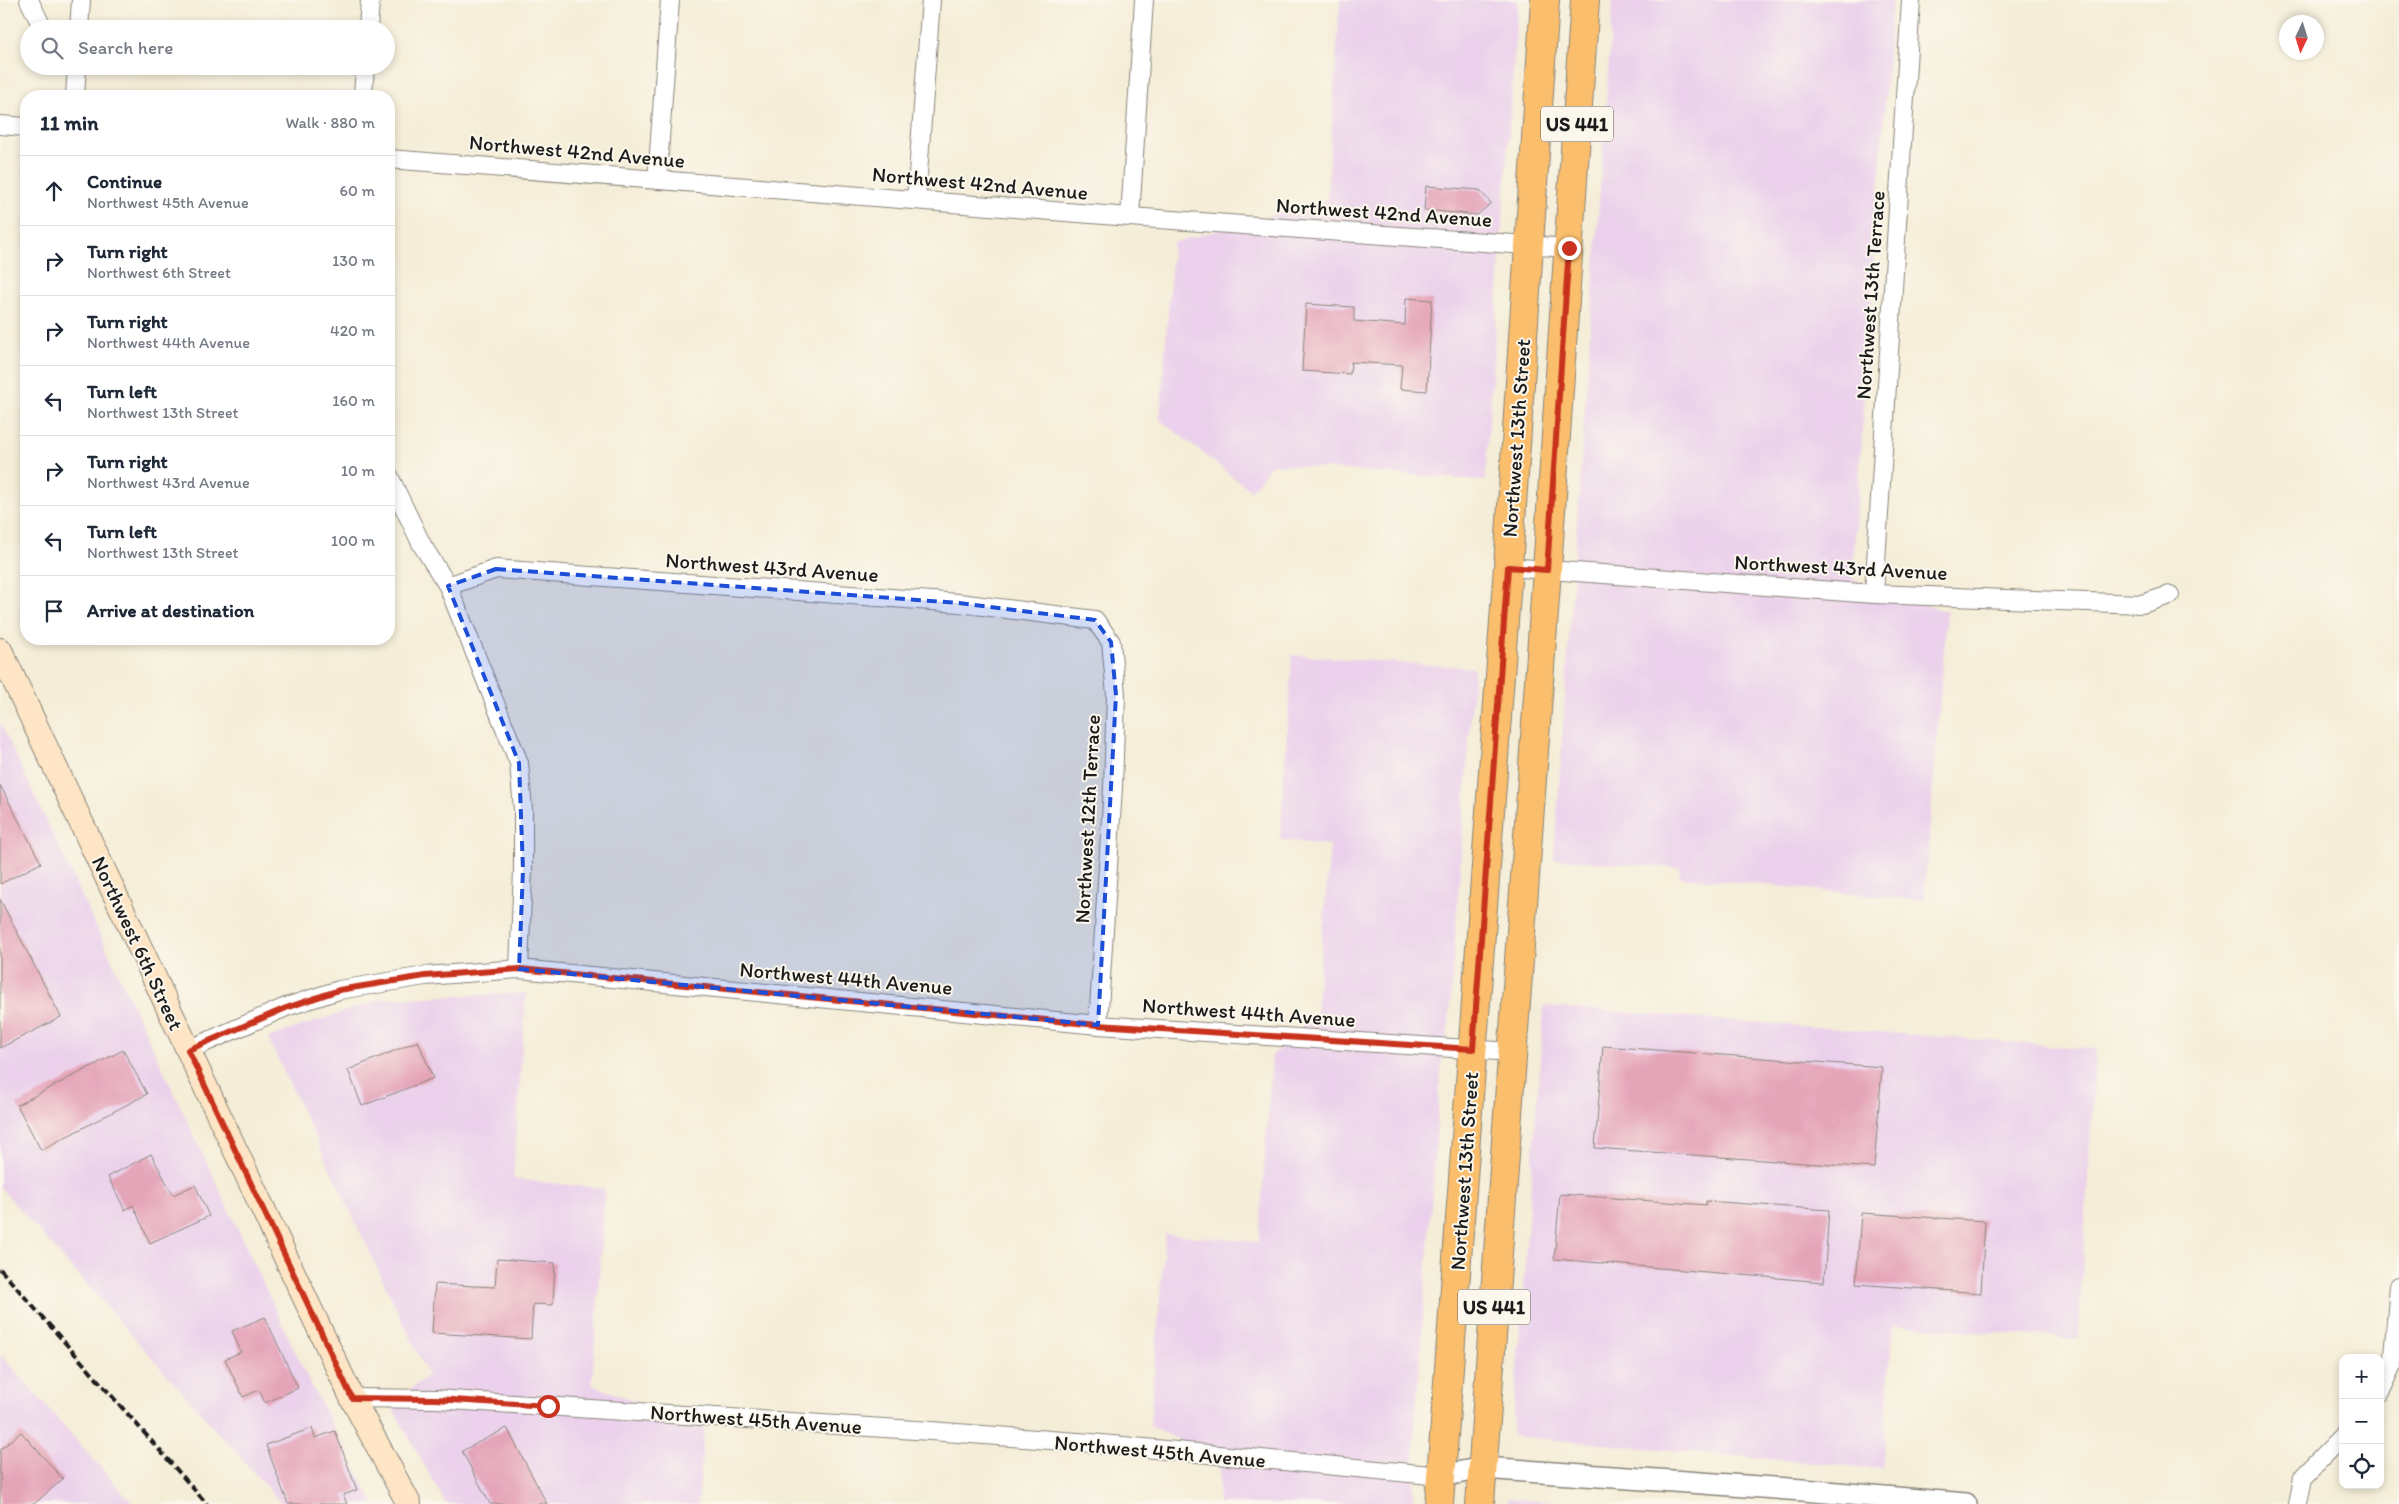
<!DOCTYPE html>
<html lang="en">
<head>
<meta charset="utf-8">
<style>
	body { margin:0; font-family:Itim,sans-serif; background:#f6f6f7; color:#1f2937 }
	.controls { position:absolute; right:15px; bottom:15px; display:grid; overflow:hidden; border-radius:10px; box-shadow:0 2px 8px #0003 }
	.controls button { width:45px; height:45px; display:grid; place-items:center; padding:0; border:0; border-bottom:1px solid #e0e1e3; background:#fff; color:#1f2937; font:25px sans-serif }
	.compass { position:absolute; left:2279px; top:15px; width:45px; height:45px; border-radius:50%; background:#fff; box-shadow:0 2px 8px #0003; rotate:184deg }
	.stop { position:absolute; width:15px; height:15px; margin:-11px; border:4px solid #c8321e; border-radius:50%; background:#fff }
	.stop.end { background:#c8321e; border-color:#fff; box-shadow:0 1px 5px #0008 }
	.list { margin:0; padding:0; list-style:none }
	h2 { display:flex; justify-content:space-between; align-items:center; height:65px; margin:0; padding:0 20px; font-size:21px }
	h2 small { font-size:16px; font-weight:400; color:#747a83 }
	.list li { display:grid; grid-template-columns:32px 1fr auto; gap:15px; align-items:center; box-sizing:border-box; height:70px; padding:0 20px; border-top:1px solid #e0e1e3 }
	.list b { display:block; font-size:19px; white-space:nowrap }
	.list p { margin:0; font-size:16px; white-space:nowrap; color:#747a83 }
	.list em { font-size:16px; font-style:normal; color:#747a83 }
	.icon { flex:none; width:28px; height:28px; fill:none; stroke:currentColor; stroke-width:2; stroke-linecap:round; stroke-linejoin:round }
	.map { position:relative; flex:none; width:2399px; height:1504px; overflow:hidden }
	.search { position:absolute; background:#fff; box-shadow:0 2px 8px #0003; left:20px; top:20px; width:375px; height:55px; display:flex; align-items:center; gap:12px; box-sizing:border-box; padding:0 18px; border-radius:28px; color:#747a83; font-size:19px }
	.panel { position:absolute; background:#fff; box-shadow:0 2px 8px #0003; left:20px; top:90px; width:375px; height:555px; border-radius:20px }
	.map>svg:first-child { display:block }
	.built { fill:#ebd1eb }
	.building { fill:#e5a5b9 }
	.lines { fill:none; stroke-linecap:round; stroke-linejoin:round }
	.minor-casing { stroke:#88847a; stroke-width:20 }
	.tertiary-casing { stroke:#88847a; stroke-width:24 }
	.secondary-casing { stroke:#88847a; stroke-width:26 }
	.primary-casing { stroke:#88847a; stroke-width:30 }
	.minor { stroke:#fff; stroke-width:18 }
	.tertiary { stroke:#fff; stroke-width:21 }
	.secondary { stroke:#fde5c5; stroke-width:24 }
	.primary { stroke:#fabe6d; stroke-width:28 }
	.rail { stroke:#1c1c1c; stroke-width:4; stroke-dasharray:8 4; stroke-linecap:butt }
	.route { stroke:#c8321e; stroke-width:6 }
	.marked { fill:#1d4ed8; fill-opacity:0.2; stroke:#1d4ed8; stroke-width:4; stroke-dasharray:10 6; stroke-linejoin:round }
	.labels { text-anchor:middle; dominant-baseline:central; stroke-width:4; stroke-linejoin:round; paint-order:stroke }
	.shield { fill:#fbf7ec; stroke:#5f5e5a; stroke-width:1 }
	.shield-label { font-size:20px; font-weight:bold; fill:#1c1c1c }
	.street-label { font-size:21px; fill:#1c1c1c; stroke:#fbf7ec }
</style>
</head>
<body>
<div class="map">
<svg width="2399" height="1504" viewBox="0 0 2399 1504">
	<rect width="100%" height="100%" fill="#fbf7ec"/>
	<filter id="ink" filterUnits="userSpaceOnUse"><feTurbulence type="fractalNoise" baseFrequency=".02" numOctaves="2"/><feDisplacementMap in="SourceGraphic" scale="10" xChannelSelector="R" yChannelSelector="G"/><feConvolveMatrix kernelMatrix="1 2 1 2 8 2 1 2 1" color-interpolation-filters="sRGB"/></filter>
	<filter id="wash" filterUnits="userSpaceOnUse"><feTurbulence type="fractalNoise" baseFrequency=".0096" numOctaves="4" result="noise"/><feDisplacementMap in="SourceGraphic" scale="20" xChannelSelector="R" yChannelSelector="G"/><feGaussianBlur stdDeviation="1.12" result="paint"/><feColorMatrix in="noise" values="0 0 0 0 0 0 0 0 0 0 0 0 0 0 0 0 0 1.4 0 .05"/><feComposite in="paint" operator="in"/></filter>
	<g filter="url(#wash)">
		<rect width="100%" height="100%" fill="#f4edd7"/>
		<path class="built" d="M 1340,0 L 1518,0 L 1485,481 L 1272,464 L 1251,491 L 1160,420 L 1173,243 L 1327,200 Z
			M 1613,0 L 1892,0 L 1852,579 L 1947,612 L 1924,900 L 1680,877 L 1680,868 L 1554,859 Z
			M 1292,655 L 1474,668 L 1449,1023 L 1441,1070 L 1414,1441 L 1413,1504 L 1218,1504 L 1221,1460 L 1150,1426 L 1165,1234 L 1259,1242 L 1272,1056 L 1316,1012 L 1330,845 L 1280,840 Z
			M 0,722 L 309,1381 L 374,1504 L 282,1504 L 0,1187 Z
			M 526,993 L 513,1179 L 605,1189 L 592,1385 L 704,1426 L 698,1504 L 446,1504 L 391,1405 L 428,1375 L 268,1038 L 381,999 Z
			M 1544,1006 L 2096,1049 L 2078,1339 L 1893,1325 L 1882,1469 L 1512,1436 Z
			M 0,1354 L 133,1504 L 0,1504 Z
			M 1508,1498 L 1577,1504 L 1508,1504 Z"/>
		<g id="blocks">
			<path class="building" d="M 1426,186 L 1479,190 L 1491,203 L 1477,215 L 1424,210 Z
				M 1406,298 L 1432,300 L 1427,391 L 1400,389 L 1402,365 L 1351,362 L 1350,374 L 1302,371 L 1306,304 L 1354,307 L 1354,321 L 1405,325 Z
				M 0,785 L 41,863 L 0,884 Z
				M 0,899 L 61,1017 L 0,1048 Z
				M 418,1041 L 433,1078 L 362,1106 L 348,1070 Z
				M 1603,1046 L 1882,1067 L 1874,1168 L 1595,1148 Z
				M 123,1050 L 147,1094 L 41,1150 L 17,1105 Z
				M 151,1154 L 173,1195 L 195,1185 L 209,1216 L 150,1243 L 133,1205 L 125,1210 L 108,1177 Z
				M 1560,1194 L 1706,1205 L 1706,1201 L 1829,1210 L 1824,1282 L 1554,1259 Z
				M 1861,1213 L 1985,1221 L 1981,1293 L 1856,1284 Z
				M 497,1259 L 555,1263 L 553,1305 L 533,1304 L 531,1339 L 432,1333 L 435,1284 L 495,1287 Z
				M 265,1317 L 298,1388 L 265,1403 L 259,1390 L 243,1397 L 225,1359 L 241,1352 L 232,1331 Z
				M 312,1428 L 315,1438 L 335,1431 L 357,1490 L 343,1495 L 347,1504 L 288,1504 L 266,1445 Z
				M 507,1428 L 547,1504 L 490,1504 L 462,1451 Z
				M 21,1432 L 63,1479 L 34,1504 L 0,1504 L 0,1450 Z"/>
		</g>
	</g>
	<g filter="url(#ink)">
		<use href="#blocks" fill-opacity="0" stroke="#88847a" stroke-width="1"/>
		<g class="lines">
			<g class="minor-casing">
				<path id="minor" d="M 29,0 L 43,29
					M 79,29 L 81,0
					M 368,29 L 370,0
					M 75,96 L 77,66
					M 363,96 L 365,66
					M 0,125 L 26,127
					M 389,159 L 1130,217 L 1569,248
					M 657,180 L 670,0
					M 916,200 L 931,0
					M 1130,217 L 1144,0
					M 389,476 L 422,545 L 448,586 L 519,763 L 523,810 L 523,870 L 519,969
					M 1508,567 L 1874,594 L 2142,604 L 2170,595
					M 448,586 L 496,569 L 959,603 L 1095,620 L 1111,642 L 1116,695 L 1113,787 L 1098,1025
					M 1874,594 L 1911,0
					M 188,1050 L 286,1007 L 339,990 L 425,976 L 519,969 L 1098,1025 L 1513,1052
					M 2380,1393 L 2392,1367 L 2399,1286
					M 352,1398 L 436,1399 L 931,1431 L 1091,1443 L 1441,1476
					M 2298,1504 L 2303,1477 L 2343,1436"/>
			</g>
			<g class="tertiary-casing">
				<path id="tertiary" d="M 1441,1476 L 1483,1468 L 1803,1490 L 1966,1504"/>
			</g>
			<g class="secondary-casing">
				<path id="secondary" d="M 0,650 L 352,1398 L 409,1504"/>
			</g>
			<g class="primary-casing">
				<path id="primary" d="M 1439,1504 L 1508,567 L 1545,0
					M 1480,1504 L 1547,570 L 1585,0"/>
			</g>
			<use href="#minor" class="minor"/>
			<use href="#tertiary" class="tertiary"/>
			<use href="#secondary" class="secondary"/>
			<use href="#primary" class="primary"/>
			<path class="rail" d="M 0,1269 L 207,1504"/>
		</g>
	</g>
	<g class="lines" filter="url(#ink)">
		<path class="route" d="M 548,1406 L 436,1399 L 352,1398 L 188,1050 L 286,1008 L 339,990 L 425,976 L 520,969 L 1098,1025 L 1473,1049 L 1508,567 L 1547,570 L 1569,248"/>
	</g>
	<path class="marked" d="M 496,569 L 959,603 L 1095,620 L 1111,642 L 1116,695 L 1098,1025 L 519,969 L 523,870 L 519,763 L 448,586 Z"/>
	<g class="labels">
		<g class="shield">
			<rect x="1541" y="106.5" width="72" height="35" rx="4"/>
			<rect x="1458" y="1289.5" width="72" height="35" rx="4"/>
		</g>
		<g class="shield-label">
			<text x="1577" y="124">US 441</text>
			<text x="1494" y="1307">US 441</text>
		</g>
		<g class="street-label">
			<text transform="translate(577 151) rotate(5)">Northwest 42nd Avenue</text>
			<text transform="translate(980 183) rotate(5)">Northwest 42nd Avenue</text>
			<text transform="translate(1384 212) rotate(4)">Northwest 42nd Avenue</text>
			<text transform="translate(1870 295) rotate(-86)">Northwest 13th Terrace</text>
			<text transform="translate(1516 438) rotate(-86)">Northwest 13th Street</text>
			<text transform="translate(772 567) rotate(4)">Northwest 43rd Avenue</text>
			<text transform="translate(1841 567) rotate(3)">Northwest 43rd Avenue</text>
			<text transform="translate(1087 819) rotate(-87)">Northwest 12th Terrace</text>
			<text transform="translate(138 943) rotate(65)">Northwest 6th Street</text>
			<text transform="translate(846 978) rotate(5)">Northwest 44th Avenue</text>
			<text transform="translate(1249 1012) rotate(4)">Northwest 44th Avenue</text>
			<text transform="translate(1464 1171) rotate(-86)">Northwest 13th Street</text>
			<text transform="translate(756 1419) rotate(4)">Northwest 45th Avenue</text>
			<text transform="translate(1160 1451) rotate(5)">Northwest 45th Avenue</text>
		</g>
	</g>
</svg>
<div class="controls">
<button>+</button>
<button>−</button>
<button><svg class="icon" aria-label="locate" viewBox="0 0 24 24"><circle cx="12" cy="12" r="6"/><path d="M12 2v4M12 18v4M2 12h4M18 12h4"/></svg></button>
</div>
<svg class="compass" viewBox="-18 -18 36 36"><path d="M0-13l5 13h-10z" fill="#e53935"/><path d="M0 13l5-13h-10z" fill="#747a83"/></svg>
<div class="stop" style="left:548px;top:1406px"></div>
<div class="stop end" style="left:1569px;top:248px"></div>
<div class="search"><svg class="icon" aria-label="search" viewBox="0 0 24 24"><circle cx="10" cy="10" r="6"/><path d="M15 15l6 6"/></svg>Search here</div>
<section class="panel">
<h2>11 min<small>Walk · 880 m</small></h2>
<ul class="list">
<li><svg class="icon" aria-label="ahead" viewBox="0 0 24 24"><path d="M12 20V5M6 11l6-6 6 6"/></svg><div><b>Continue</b><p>Northwest 45th Avenue</p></div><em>60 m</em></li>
<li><svg class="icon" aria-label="right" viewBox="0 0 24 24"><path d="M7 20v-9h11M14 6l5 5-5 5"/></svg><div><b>Turn right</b><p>Northwest 6th Street</p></div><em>130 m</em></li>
<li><svg class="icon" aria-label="right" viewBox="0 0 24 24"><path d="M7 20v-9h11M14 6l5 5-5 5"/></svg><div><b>Turn right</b><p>Northwest 44th Avenue</p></div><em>420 m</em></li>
<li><svg class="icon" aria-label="left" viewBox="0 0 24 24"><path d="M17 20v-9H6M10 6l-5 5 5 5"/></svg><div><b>Turn left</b><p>Northwest 13th Street</p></div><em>160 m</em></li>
<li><svg class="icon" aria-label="right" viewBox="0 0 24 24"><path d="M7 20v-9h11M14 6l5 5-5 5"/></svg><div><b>Turn right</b><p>Northwest 43rd Avenue</p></div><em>10 m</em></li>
<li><svg class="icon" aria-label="left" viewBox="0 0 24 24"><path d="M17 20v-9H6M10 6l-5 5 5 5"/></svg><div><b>Turn left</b><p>Northwest 13th Street</p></div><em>100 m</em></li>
<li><svg class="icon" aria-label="arrive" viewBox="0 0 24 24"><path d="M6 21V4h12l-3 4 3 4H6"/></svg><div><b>Arrive at destination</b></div></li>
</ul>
</section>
</div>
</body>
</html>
